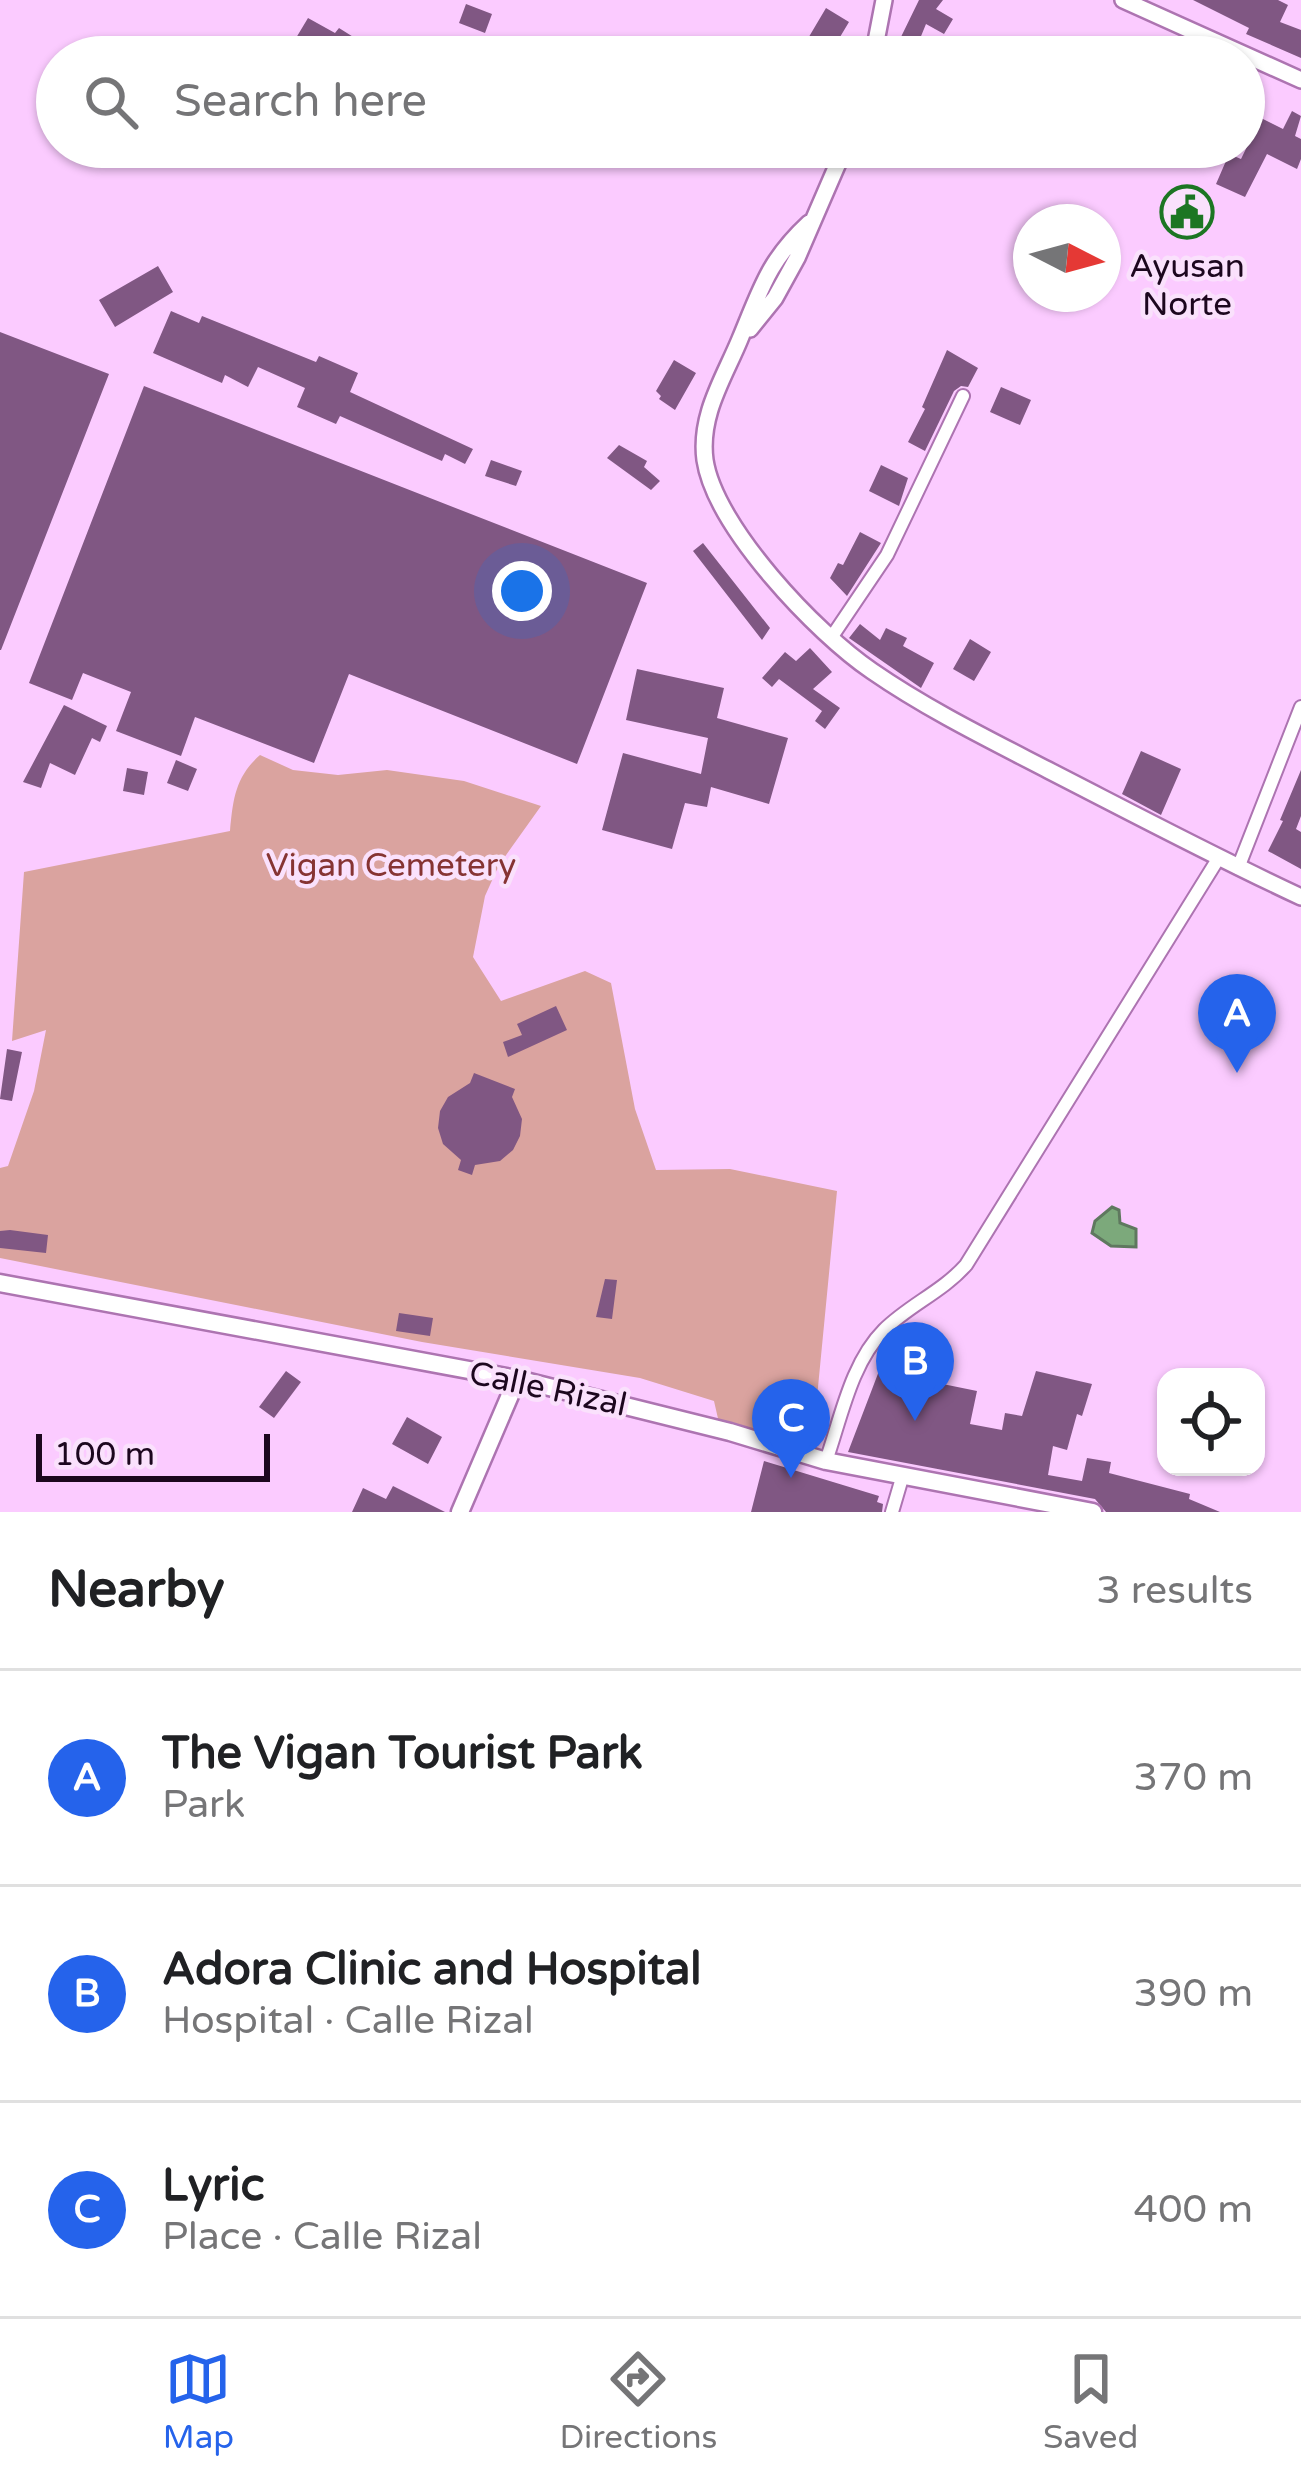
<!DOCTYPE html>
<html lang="en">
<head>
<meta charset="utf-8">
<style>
	body { margin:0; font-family:"Varela Round",sans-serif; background:#f6f6f6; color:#202124 }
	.controls { position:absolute; right:36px; bottom:36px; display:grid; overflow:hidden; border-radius:24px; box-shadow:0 3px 9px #0004 }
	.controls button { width:108px; height:108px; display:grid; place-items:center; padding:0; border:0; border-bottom:3px solid #e0e0e0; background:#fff; color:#202124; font:60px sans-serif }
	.compass { position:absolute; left:1013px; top:204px; width:108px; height:108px; border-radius:50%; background:#fff; box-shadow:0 3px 9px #0004; rotate:96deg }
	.scale { position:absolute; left:36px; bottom:30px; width:234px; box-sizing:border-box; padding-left:12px; border:6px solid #1c071e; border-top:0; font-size:33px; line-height:42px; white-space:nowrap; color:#1c071e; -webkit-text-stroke:9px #fae1fc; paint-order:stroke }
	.you { position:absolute; left:522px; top:591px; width:42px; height:42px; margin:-30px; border:9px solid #fff; border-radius:50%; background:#1a73e8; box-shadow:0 0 0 18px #1a73e833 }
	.badge { display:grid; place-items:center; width:78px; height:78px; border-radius:50%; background:#2563eb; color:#fff; font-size:39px; font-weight:700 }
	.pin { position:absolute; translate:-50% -99px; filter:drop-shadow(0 3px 6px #0008) }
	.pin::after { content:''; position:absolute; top:63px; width:42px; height:36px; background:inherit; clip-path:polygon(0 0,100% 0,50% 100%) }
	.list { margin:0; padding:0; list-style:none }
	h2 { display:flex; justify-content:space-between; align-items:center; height:156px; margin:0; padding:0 48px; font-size:51px }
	h2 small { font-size:39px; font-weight:400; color:#757577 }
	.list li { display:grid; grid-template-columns:78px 1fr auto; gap:36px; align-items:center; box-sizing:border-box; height:216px; padding:0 48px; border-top:3px solid #e0e0e0 }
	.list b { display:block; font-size:45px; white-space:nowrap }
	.list p { margin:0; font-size:39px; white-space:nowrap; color:#757577 }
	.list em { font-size:39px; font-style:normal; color:#757577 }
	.icon { flex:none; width:66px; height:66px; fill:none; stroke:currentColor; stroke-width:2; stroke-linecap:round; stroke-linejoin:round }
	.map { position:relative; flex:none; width:1301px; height:1512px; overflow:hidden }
	.search { position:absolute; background:#fff; box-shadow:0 3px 9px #0004; left:36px; right:36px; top:36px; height:132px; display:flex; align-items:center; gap:30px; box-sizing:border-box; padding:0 42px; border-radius:66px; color:#757577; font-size:45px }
	.sheet { height:804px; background:#fff }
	nav { display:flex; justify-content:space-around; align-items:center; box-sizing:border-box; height:168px; border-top:3px solid #e0e0e0; background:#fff; font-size:33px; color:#757577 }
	nav a { display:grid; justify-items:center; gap:6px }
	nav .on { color:#2563eb }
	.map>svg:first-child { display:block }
	.green { fill:#daa39f }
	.water { fill:#7ca97b; stroke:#5f785f; stroke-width:3 }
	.building { fill:#805783 }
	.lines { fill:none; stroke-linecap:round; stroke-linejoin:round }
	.minor-casing { stroke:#ad74b1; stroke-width:16 }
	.tertiary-casing { stroke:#ad74b1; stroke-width:20 }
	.secondary-casing { stroke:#ad74b1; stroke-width:21 }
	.minor { stroke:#fff; stroke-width:12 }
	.tertiary { stroke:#fff; stroke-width:15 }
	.secondary { stroke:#fff; stroke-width:16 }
	.labels { text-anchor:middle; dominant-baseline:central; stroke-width:9; stroke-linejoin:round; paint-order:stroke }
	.poi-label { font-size:33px; fill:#1c071e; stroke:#fae1fc }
	.park-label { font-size:33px; fill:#863433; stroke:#fae1fc }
	.street-label { font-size:33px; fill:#1c071e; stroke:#fae1fc }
</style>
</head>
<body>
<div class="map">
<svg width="1301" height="1512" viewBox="0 0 1301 1512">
	<rect width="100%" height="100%" fill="#fbcbff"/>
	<path class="green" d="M 260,755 L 293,770 L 338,775 L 387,770 L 464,781 L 541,806 L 499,865 L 485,896 L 473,957 L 501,1001 L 585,971 L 611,983 L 635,1109 L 656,1170 L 730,1169 L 837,1191 L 812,1449 L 719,1423 L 714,1401 L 640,1378 L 422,1342 L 0,1258 L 0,1168 L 8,1166 L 34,1091 L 46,1030 L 12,1041 L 24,872 L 230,831 C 233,800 235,777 260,755 Z"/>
	<path class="water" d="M 1112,1207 L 1119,1210 L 1120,1223 L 1136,1229 L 1136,1247 L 1111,1246 L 1092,1233 L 1095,1221 Z"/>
	<path class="building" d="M 919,0 L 943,0 L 936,9 L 953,19 L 944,34 L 926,24 L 917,46 L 900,39 Z
		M 1193,0 L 1278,0 L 1288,5 L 1280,22 L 1301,30 L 1301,58 L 1246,34 L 1249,28 Z
		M 466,4 L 492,14 L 485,33 L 459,23 Z
		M 826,8 L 849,22 L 828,57 L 797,57 Z
		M 308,18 L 335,33 L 339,28 L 366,45 L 359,57 L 321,57 L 323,53 L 296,38 Z
		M 1292,111 L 1301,116 L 1295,136 L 1301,139 L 1301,159 L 1297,169 L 1267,154 L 1245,197 L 1216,184 L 1229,154 L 1241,159 L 1261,118 L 1283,129 Z
		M 158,266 L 173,292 L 115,327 L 99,300 Z
		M 171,311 L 199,323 L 202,316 L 316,362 L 319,356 L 358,373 L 350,392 L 473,449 L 465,464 L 445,454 L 442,461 L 340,416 L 336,424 L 297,407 L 305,388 L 258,367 L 248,387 L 225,375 L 222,383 L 153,353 Z
		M 0,332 L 109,374 L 1,650 L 0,650 Z
		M 947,350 L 978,368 L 968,387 L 961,386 L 954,391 L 925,451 L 908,442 L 925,409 L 922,407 Z
		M 674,360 L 696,373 L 675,410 L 659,399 L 661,396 L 656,391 Z
		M 144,386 L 647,583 L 577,764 L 349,674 L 314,763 L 195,717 L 181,756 L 116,731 L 131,692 L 83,673 L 72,700 L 29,683 Z
		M 1001,387 L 1031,400 L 1020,425 L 990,412 Z
		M 619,445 L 647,461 L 644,467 L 660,481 L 651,490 L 607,458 Z
		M 491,460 L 522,471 L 516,486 L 485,476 Z
		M 881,465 L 908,478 L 899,506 L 869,491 Z
		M 860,532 L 881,543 L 847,596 L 830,578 L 838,563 L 843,565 Z
		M 703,543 L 770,628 L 762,640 L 693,551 Z
		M 860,624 L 880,640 L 886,628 L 907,638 L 903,646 L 934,663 L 921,688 L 849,638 Z
		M 970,639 L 991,652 L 974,681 L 953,669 Z
		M 810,648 L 832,672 L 813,689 L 840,708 L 825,729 L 815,721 L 822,711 L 779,679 L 772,687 L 762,678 L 785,652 L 796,661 Z
		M 637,669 L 724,688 L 717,718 L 788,738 L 769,804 L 711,787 L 707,807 L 685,803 L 672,849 L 602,830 L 623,753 L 701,774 L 708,738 L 626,720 Z
		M 64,705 L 107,726 L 100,742 L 92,738 L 75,775 L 50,763 L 41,788 L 23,782 Z
		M 1141,751 L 1181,769 L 1161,815 L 1122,794 Z
		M 176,760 L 197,769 L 188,791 L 167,783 Z
		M 127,768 L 148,772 L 144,795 L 123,791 Z
		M 1301,770 L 1301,816 L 1296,829 L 1301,832 L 1301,869 L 1268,851 L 1283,821 L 1280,820 Z
		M 556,1006 L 567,1030 L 508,1057 L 503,1042 L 522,1035 L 517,1024 Z
		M 7,1049 L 22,1052 L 12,1101 L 0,1099 Z
		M 474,1073 L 515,1089 L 512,1097 L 522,1119 L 520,1136 L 513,1150 L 500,1161 L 475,1165 L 472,1175 L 458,1170 L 461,1160 L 443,1144 L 438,1128 L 440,1111 L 448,1097 L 470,1083 Z
		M 10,1230 L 48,1235 L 46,1253 L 0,1248 L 0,1231 Z
		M 605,1279 L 617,1280 L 612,1319 L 596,1317 Z
		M 399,1313 L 433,1318 L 430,1336 L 396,1331 Z
		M 286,1371 L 301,1382 L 274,1418 L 259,1407 Z
		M 879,1371 L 977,1391 L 970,1424 L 1002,1430 L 1005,1413 L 1022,1416 L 1036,1371 L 1092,1384 L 1082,1416 L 1077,1414 L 1067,1450 L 1053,1446 L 1048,1475 L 1082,1481 L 1087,1458 L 1111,1462 L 1109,1473 L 1190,1494 L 1189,1499 L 1220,1512 L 1106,1512 L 1095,1499 L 848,1452 Z
		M 407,1417 L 442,1437 L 428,1464 L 392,1444 Z
		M 764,1461 L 879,1496 L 877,1502 L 883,1504 L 882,1512 L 751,1512 Z
		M 393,1486 L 445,1512 L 352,1512 L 363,1488 L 386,1499 Z"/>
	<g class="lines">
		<g class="minor-casing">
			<path id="minor" d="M 831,638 L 887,555 L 963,396
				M 1238,868 L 1301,707
				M 826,1461 C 841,1418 851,1363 884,1330 C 909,1305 942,1292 966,1265 L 1218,859
				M 892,1512 L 902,1478"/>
		</g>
		<g class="tertiary-casing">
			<path id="tertiary" d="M 1123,0 L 1301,80
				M 873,57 L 884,0
				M 809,223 C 768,261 761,289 740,339 C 724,378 699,415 705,460 C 715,527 817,634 872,671 C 927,709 988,739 1048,770 C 1132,813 1215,857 1301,897
				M 750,329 L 775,298 L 797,258 L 845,147"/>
		</g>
		<g class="secondary-casing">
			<path id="secondary" d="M 0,1283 L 517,1379 L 730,1432 L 826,1461 L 1093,1512
				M 460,1512 L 517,1379"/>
		</g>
		<use href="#minor" class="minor"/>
		<use href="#tertiary" class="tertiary"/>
		<use href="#secondary" class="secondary"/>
	</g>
	<defs>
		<g id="civic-ring" transform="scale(2.7)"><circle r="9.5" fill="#fae1fc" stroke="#1c7623" stroke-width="1.5"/><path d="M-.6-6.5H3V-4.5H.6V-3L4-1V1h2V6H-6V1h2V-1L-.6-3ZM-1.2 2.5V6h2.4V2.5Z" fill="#1c7623"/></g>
	</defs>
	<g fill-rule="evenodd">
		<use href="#civic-ring" x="1187" y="212"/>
	</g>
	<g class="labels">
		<g class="poi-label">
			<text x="1187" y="266">Ayusan<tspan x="1187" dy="38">Norte</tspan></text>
		</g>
		<g class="park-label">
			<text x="391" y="865">Vigan Cemetery</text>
		</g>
		<g class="street-label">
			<text transform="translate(548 1389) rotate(12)">Calle Rizal</text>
		</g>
	</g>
</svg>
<div class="controls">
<button><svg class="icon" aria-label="locate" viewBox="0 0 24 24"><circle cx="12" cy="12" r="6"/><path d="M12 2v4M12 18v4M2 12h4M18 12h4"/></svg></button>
</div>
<svg class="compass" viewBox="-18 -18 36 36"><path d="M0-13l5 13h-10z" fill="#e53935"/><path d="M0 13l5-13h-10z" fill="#757577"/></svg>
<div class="scale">100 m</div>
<div class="you"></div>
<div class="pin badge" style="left:1237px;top:1073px">A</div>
<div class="pin badge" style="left:915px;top:1421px">B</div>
<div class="pin badge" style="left:791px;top:1478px">C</div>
<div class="search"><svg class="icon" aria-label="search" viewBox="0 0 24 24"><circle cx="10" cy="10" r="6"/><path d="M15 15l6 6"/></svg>Search here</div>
</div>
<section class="sheet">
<h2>Nearby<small>3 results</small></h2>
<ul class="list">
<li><span class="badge">A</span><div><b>The Vigan Tourist Park</b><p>Park</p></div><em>370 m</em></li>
<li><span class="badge">B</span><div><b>Adora Clinic and Hospital</b><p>Hospital · Calle Rizal</p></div><em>390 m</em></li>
<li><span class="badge">C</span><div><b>Lyric</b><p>Place · Calle Rizal</p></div><em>400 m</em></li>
</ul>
</section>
<nav>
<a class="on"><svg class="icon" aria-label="map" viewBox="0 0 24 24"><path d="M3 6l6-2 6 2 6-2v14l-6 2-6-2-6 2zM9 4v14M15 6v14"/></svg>Map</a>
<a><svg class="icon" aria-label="directions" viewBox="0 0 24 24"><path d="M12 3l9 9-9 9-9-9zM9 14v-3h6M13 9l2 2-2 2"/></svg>Directions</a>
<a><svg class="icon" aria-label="saved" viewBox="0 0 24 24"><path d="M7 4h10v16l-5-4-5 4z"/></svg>Saved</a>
</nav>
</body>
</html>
